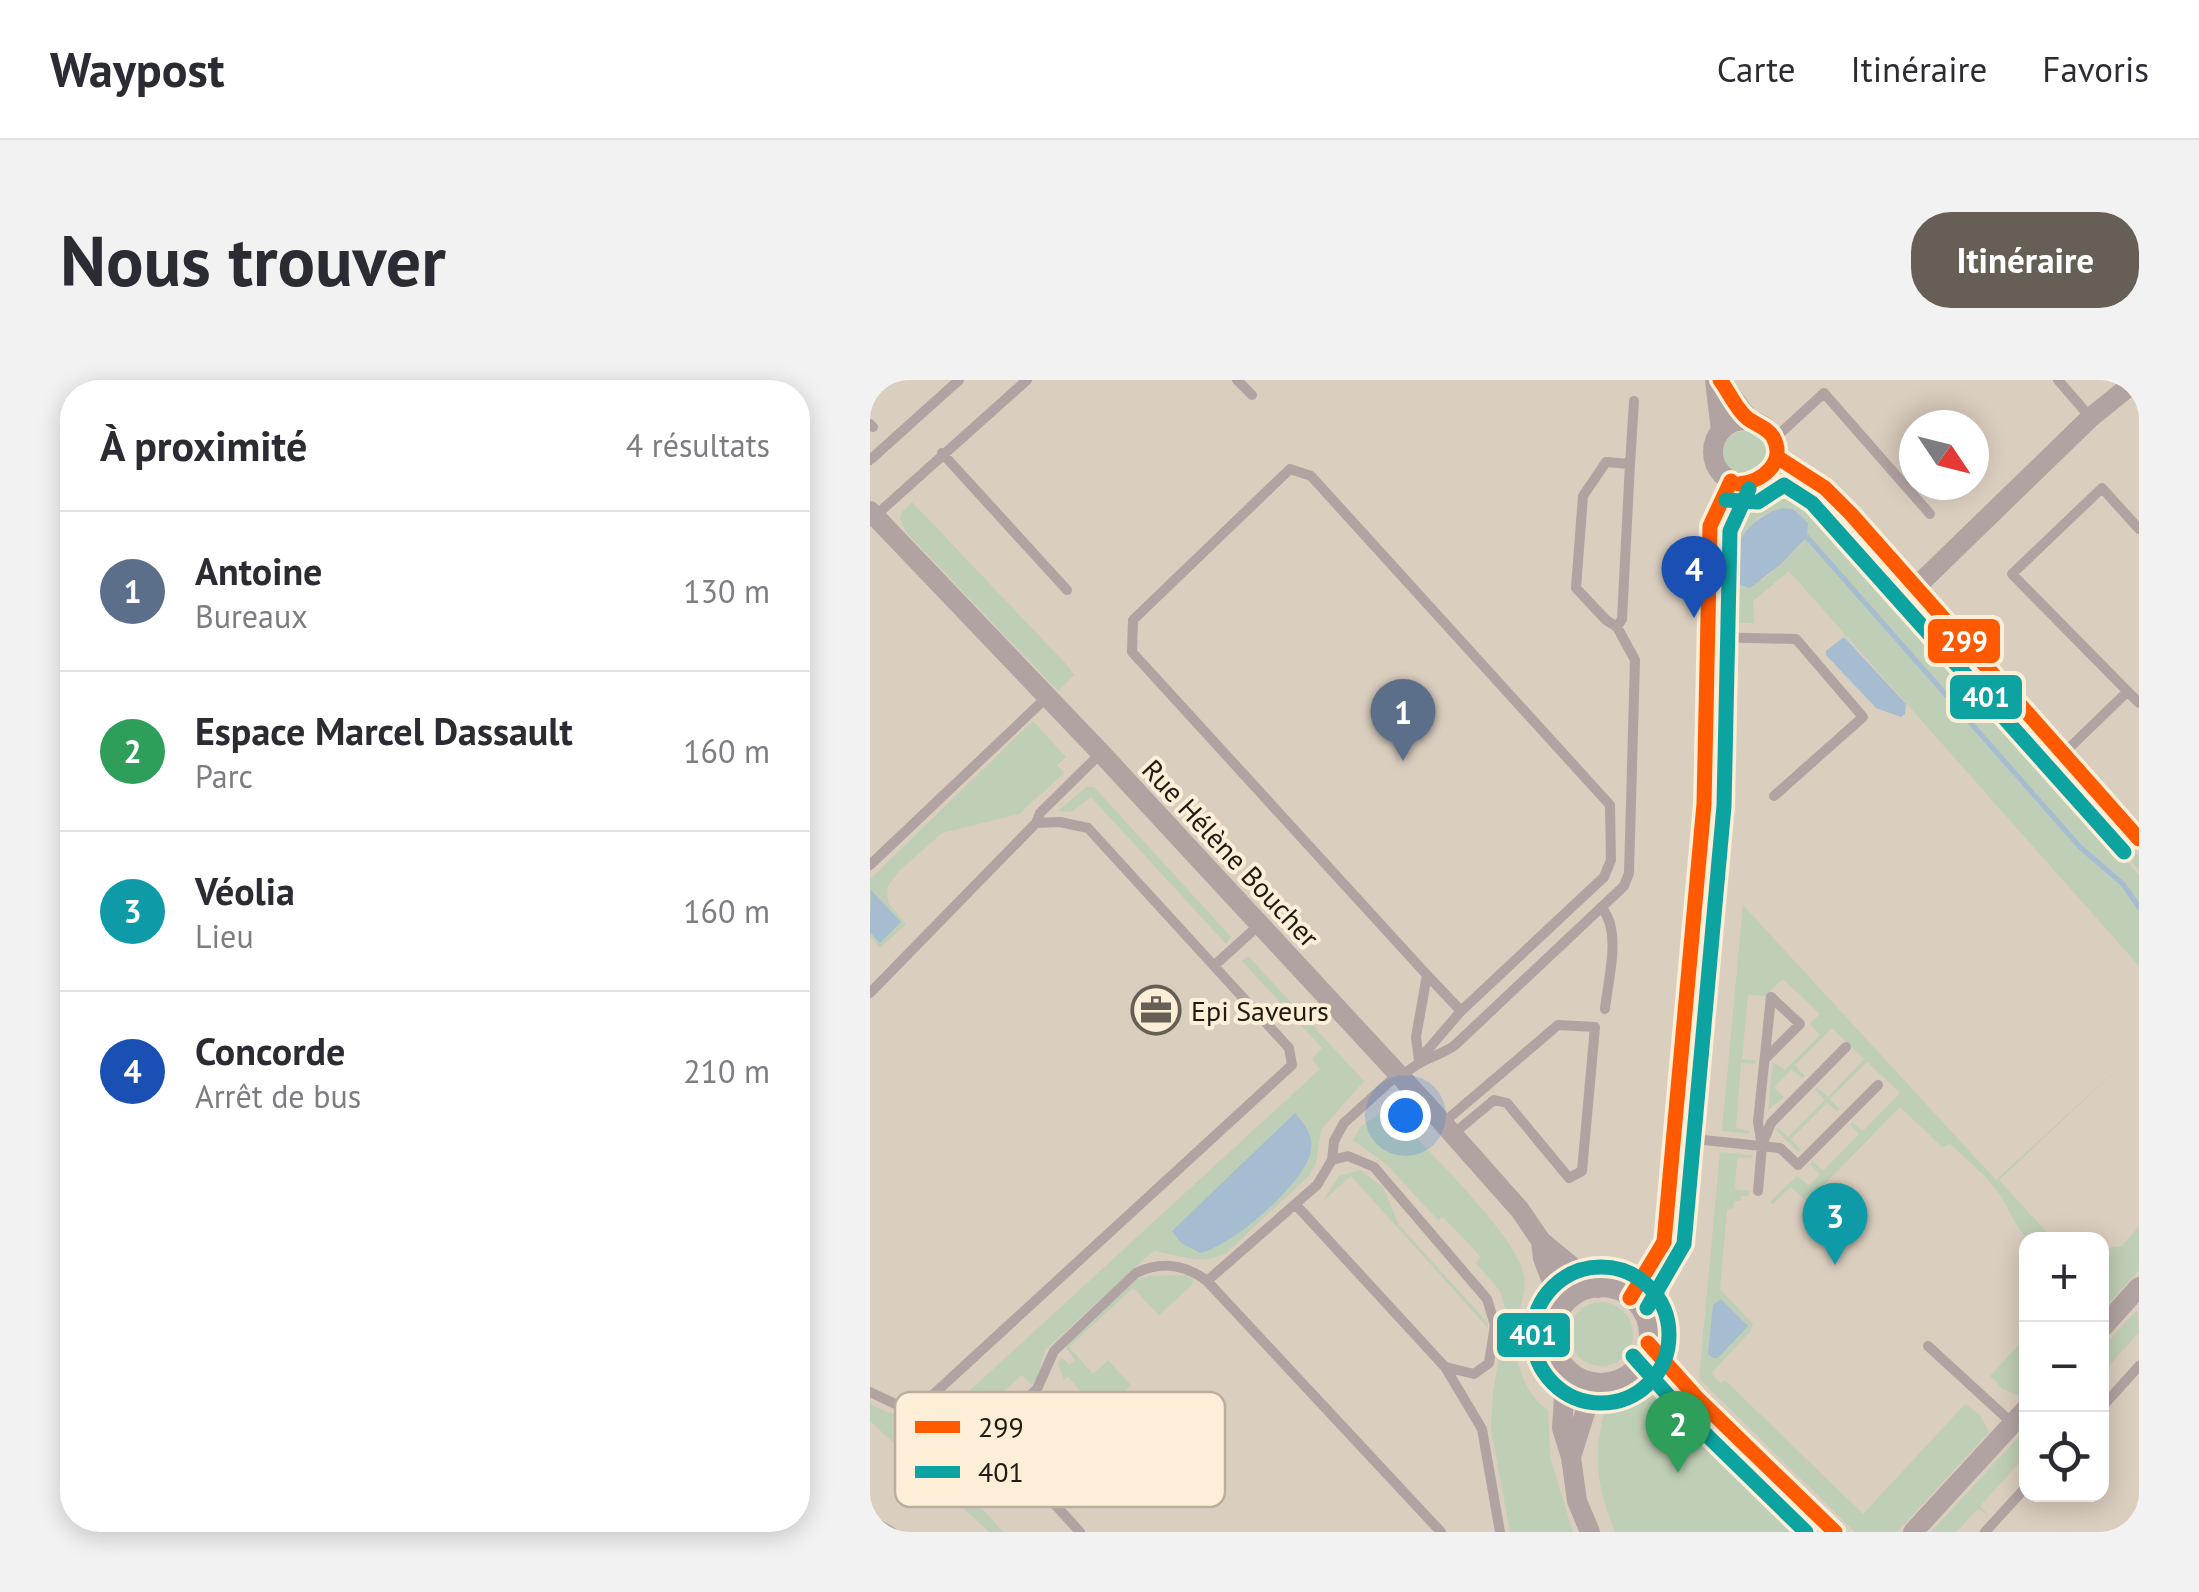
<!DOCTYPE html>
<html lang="fr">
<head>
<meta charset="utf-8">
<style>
	body { margin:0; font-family:"PT Sans",sans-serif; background:#f2f2f3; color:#2b2b33 }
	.controls { position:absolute; right:30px; bottom:30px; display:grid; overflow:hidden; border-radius:20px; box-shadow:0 5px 25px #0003 }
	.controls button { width:90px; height:90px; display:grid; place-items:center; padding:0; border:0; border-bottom:2px solid #e1e1e2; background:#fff; color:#2b2b33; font:50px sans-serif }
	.compass { position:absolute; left:1029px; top:30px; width:90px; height:90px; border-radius:50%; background:#fff; box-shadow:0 5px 25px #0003; rotate:125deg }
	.you { position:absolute; left:535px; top:735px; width:35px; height:35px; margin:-25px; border:8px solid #fff; border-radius:50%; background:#1a73e8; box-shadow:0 0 0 15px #1a73e833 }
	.badge { display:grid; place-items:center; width:65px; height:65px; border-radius:50%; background:#655f55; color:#fff; font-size:32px; font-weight:700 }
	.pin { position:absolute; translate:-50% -82px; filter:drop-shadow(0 2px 5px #0008) }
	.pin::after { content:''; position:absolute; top:52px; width:35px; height:30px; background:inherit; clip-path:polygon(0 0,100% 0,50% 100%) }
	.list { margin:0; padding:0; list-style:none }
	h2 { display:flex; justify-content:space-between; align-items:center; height:130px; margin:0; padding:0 40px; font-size:42px }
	h2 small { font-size:32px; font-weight:400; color:#7c7c81 }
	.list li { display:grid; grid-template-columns:65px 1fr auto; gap:30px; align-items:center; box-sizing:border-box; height:160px; padding:0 40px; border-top:2px solid #e1e1e2 }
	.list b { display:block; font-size:38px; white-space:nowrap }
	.list p { margin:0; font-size:32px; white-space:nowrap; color:#7c7c81 }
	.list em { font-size:32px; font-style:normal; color:#7c7c81 }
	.icon { flex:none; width:55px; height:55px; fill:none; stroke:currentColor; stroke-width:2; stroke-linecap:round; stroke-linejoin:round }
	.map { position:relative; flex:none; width:1269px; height:1152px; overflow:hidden; border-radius:40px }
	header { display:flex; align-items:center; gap:60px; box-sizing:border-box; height:140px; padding:0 50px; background:#fff; border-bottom:2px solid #e1e1e2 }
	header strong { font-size:48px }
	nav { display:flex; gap:55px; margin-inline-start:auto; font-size:35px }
	.intro { display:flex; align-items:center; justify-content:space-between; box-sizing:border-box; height:240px; padding:0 60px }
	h1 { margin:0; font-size:70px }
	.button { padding:25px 45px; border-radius:40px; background:#655f55; color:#fff; font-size:35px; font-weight:700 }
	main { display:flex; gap:60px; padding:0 60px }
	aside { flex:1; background:#fff; border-radius:40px; box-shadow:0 5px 25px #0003 }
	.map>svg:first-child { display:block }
	.industrial { fill:#dacebf; fill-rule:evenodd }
	.green { fill:#bfceb6; fill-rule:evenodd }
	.water { fill:#a6bcd1 }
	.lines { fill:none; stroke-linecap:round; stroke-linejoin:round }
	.stream { stroke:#a6bcd1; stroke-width:5 }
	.service { stroke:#b1a3a2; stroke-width:10 }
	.minor { stroke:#b1a3a2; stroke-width:20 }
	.bus-1-casing { stroke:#fceed7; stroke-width:22 }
	.bus-2-casing { stroke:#fceed7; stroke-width:22 }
	.bus-1 { stroke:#ff5a00; stroke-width:15 }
	.bus-2 { stroke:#0ca3a0; stroke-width:15 }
	.labels { text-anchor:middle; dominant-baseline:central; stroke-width:8; stroke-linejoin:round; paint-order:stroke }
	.street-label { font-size:28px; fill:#1f1a12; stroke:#fceed7 }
	.poi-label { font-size:28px; fill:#1f1a12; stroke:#fceed7; text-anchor:start }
	.key { fill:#fceed7; stroke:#baae9c; stroke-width:2.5 }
	.key-label { font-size:28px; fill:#1f1a12 }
	.line-badge { stroke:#fceed7; stroke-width:4 }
	.badge-label { font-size:28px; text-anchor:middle; font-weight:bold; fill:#fff }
</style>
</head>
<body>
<header>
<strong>Waypost</strong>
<nav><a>Carte</a><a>Itinéraire</a><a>Favoris</a></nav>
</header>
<div class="intro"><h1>Nous trouver</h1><a class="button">Itinéraire</a></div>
<main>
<aside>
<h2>À proximité<small>4 résultats</small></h2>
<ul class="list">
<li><span class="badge" style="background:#5c6f8a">1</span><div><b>Antoine</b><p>Bureaux</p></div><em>130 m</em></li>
<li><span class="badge" style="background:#2e9e5b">2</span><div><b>Espace Marcel Dassault</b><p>Parc</p></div><em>160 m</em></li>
<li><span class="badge" style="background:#0f9aa8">3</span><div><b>Véolia</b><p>Lieu</p></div><em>160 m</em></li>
<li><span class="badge" style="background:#1a4fb4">4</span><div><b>Concorde</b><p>Arrêt de bus</p></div><em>210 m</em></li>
</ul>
</aside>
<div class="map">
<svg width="1269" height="1152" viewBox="0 0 1269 1152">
	<rect width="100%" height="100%" fill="#e7dfd2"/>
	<path class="industrial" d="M 0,0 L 1269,0 L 1269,1152 L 0,1152 ZM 1044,45 L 1104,45 L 1104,105 L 1044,105 ZM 1156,859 L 1232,859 L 1232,1114 L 1156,1114 Z"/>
	<path class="green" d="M853 73a22 22 0 1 1 44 0a22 22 0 1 1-44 0Z
		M 909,107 L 925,109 L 1269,495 L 1269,586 L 919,191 L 883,221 L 884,243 L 853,243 C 853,208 841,147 873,124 C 884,117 898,114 909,107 ZM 912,128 L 922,129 L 938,143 L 932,164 L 892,201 L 887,138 Z
		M 42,122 L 196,284 L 204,295 L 188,311 L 37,153 L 30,139 L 32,132 Z
		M 973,145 L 1269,477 L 1269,490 L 968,150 Z
		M 163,341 L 196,377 L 187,385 L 194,393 L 149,434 L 72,453 L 29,491 L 18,506 L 17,515 L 19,524 L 36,544 L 10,568 L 0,556 L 0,499 Z
		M 216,407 L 224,407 L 361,557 L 356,564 L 221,417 L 201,432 L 188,431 Z
		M 873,525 L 1126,800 L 1269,669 L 1129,800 L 1183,859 L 1158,859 C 1143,845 1140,828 1127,811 C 1115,794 1096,779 1080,764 L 1072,767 L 1030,727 L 937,822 L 921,807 L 903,824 L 900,822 L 927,796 L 939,806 L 950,794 L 940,784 L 942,781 L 953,791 L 989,754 L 980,744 L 982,742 L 993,751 L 1030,713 L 997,682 L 960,719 L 970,729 L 967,732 L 957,723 L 921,759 L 931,770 L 928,772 L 906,750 L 908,748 L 918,757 L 955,720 L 945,710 L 947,707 L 958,717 L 994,679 L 962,648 L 925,685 L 935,696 L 932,698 L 922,689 L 904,707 L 914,717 L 898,730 L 903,682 L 915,690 L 950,655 L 940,644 L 950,634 L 913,599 L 895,616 L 878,615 L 872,679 L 886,681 L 885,684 L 871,683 L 866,748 L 880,751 L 880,754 L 852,751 Z
		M 378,576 L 494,701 L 451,750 L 446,783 L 439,796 L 356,873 C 334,886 310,876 286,871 L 281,873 L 175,970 L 168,996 L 162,1005 L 152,995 L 116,1027 L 125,1038 L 121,1042 L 111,1032 L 63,1074 L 133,1152 L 119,1152 L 0,1041 L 0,1023 C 19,1037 41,1035 58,1049 L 450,689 L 442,679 L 452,668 L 372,581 Z
		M 518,728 C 550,763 646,854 654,895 C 657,914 648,930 645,948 C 641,975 655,1016 678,1030 L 680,1077 L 703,1152 L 640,1152 L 621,1049 L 623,1011 L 637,935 L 630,911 L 606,883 L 611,877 L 573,837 L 568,840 L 516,784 L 483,760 L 490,747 Z
		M 850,772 L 882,775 L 882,778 L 867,778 L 865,809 L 880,811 L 879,816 L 871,816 L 870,821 L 864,821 L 863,828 L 857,829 L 850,909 L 883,944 L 879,953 L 841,993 L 851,1003 L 855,1000 L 993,1134 L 1095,1024 L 1110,1035 L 1119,1052 L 1027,1152 L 985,1152 L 829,999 Z
		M 490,790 L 513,807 L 529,845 L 617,942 L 618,948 L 481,796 L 453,821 L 469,796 Z
		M 1269,846 L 1269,890 L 1232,931 L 1232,873 L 1236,868 L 1252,866 Z
		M 316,895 L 324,901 L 322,905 L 289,935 L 263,908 L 199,967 L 223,994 L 238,980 L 261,1005 L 230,1033 L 198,997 L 194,1000 L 188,984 L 191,977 L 199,985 L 205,980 L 195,966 L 267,899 L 280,896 Z
		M699 954a32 32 0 1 1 64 0a32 32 0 1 1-64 0Z
		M 1267,930 L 1269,952 L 1232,994 L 1232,968 Z
		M 1156,957 L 1156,1012 L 1152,1017 L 1133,1009 L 1120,996 Z
		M 756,1012 C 818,1009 905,1110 948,1152 L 745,1152 C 727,1106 722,1078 735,1030 L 732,1027 L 741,1018 Z
		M 1156,1049 L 1156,1075 L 1110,1126 L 1120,1136 L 1108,1129 L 1086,1152 L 1061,1152 Z"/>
	<path class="water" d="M 913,128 L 923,129 L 938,143 L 937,157 L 910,185 L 880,208 L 870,205 C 850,173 881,135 913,128 Z
		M 974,257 L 1036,324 L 1035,334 L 1031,337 L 1006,328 L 956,275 L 956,271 Z
		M 1,510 L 31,542 L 10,563 L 0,552 Z
		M 425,733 C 436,745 445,758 440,775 C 430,807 362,866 330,873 L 311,863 L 302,851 Z
		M 851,919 L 878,946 L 848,978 L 843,978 L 838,974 L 843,925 Z"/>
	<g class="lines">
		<path class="stream" d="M 937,157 L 1210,467 L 1253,504 L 1269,527"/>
		<path class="service" d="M 367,0 L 382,15
			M 1188,0 L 1220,37
			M 0,44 L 3,47
			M 904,59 L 954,13 L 1060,134
			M 72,73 L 197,210
			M 0,80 L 89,0
			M 736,82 L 760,84 L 752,239 L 747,247 L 736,240 L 706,208 L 713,116 Z
			M 760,84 L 764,21
			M 420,89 L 441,96 L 740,425 L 741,480 L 734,497 L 591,631 L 549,680 L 546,657 L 557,595 L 262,272 L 263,240 Z
			M 5,136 L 157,0
			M 1269,149 L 1232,108 L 1142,194 L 1269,323
			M 837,257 L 926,259 L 993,337 L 904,416
			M 1194,373 L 1257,312
			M 166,443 L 170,433 L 231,373
			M 0,485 L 177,317
			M 732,528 C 752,552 738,599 735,629
			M 346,584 L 389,545
			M 557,595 L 591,631
			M 0,613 L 166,443 L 190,442 L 218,448 L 419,668 L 422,685 L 55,1022 L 36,1029 L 0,1012
			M 895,679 L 930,644 L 901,617
			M 530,698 C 551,678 561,680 584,666 L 754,506 L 759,493 L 765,280 L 747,247
			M 573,743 L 688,645 L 725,647 L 712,791 L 699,798 L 637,723 L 624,720 L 582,755
			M 805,757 L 910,768 L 928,785 L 1008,705
			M 892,765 L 901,743 L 976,667
			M 462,780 L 478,776 L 504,787 L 617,919 L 625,945 L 619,983 L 604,994 L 576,987
			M 888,811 L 892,766 L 888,742 L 901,617
			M 426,825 L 575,987 L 612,1049 L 630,1152
			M 337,901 L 447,805 L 462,780 L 464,761 L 474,743 L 527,695
			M 1058,966 L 1142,1043
			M 1232,1027 L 1269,986
			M 85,1087 L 120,1053
			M 0,1139 L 22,1152
			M 210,1152 L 120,1053 L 167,1009 L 184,971 L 266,893 C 290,881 315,884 337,901 L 571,1152
			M 1115,1152 L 1156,1107"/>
		<path class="minor" d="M 845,0 L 851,51
			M 850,0 L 880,41
			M843 72a32 32 0 1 1 64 0a32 32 0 1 1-64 0Z
			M 907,77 L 955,108 L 981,134 L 1269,459
			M 0,131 L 231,373 L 556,724 L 650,830 L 671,861 L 728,908
			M 1046,207 L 1220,38 L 1267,0
			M 671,861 L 673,878 L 692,928
			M683 955a48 48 0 1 1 96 0a48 48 0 1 1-96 0Z
			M 760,918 L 794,862 L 834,424 L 840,146 L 861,101
			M 1232,948 L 1269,907
			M 778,963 L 827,1018 L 965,1152
			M 696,988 L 692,1048 L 701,1077 L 707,1121 L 720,1152
			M 758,995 L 825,1017
			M 701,1077 L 717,1026 L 733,1003
			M 1043,1152 L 1156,1029"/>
		<g class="bus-1-casing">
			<path id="bus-1" d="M 850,0 C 859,12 866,29 877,38 C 886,45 897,47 903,57 C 917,82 892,102 869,104
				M 907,77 L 955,108 L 981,134 L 1269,459
				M 760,918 L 794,862 L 834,424 L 840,146 L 861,101
				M 778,963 L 827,1018 L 965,1152"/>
		</g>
		<g class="bus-2-casing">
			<path id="bus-2" d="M 856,120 L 888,122 L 914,105 L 942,123 L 1254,472
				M663 955a68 68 0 1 1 136 0a68 68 0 1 1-136 0Z
				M 777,928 L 814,864 L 854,426 L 860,151 L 879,109
				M 763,976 L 813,1032 L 936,1152"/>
		</g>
		<use href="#bus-1" class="bus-1"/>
		<use href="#bus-2" class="bus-2"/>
	</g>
	<defs>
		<g id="office-ring" transform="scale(2.5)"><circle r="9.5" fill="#fceed7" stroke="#655f55" stroke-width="1.5"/><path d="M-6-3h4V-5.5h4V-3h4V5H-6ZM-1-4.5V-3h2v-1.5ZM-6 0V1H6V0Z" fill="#655f55"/></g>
	</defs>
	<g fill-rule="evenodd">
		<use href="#office-ring" x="286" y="630"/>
	</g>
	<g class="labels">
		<g class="street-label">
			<text transform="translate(361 473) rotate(47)">Rue Hélène Boucher</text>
		</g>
		<g class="poi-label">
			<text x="321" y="630">Epi Saveurs</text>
		</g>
	</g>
	<rect x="25" y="1012" width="330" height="115" rx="15" class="key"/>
	<rect x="45" y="1041" width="45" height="12" fill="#ff5a00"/>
	<rect x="45" y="1086" width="45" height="12" fill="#0ca3a0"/>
	<g class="key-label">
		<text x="108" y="1057">299</text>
		<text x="108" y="1102">401</text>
	</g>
	<g class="line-badge">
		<rect x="1056" y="237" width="76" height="48" rx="10" fill="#ff5a00"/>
		<rect x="1078" y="293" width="76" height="48" rx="10" fill="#0ca3a0"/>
		<rect x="625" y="931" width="77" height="48" rx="10" fill="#0ca3a0"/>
	</g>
	<g class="badge-label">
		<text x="1094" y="271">299</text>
		<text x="1116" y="327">401</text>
		<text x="663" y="965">401</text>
	</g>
</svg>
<div class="controls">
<button>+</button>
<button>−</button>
<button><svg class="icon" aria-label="locate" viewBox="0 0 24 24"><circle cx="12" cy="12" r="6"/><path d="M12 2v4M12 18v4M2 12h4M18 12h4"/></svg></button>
</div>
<svg class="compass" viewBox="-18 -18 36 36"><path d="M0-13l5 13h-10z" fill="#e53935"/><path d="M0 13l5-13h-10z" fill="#7c7c81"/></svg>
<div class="you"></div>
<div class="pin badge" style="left:533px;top:381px;background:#5c6f8a">1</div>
<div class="pin badge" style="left:808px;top:1093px;background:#2e9e5b">2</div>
<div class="pin badge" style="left:965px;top:885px;background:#0f9aa8">3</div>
<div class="pin badge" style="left:824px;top:238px;background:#1a4fb4">4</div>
</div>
</main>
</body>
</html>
